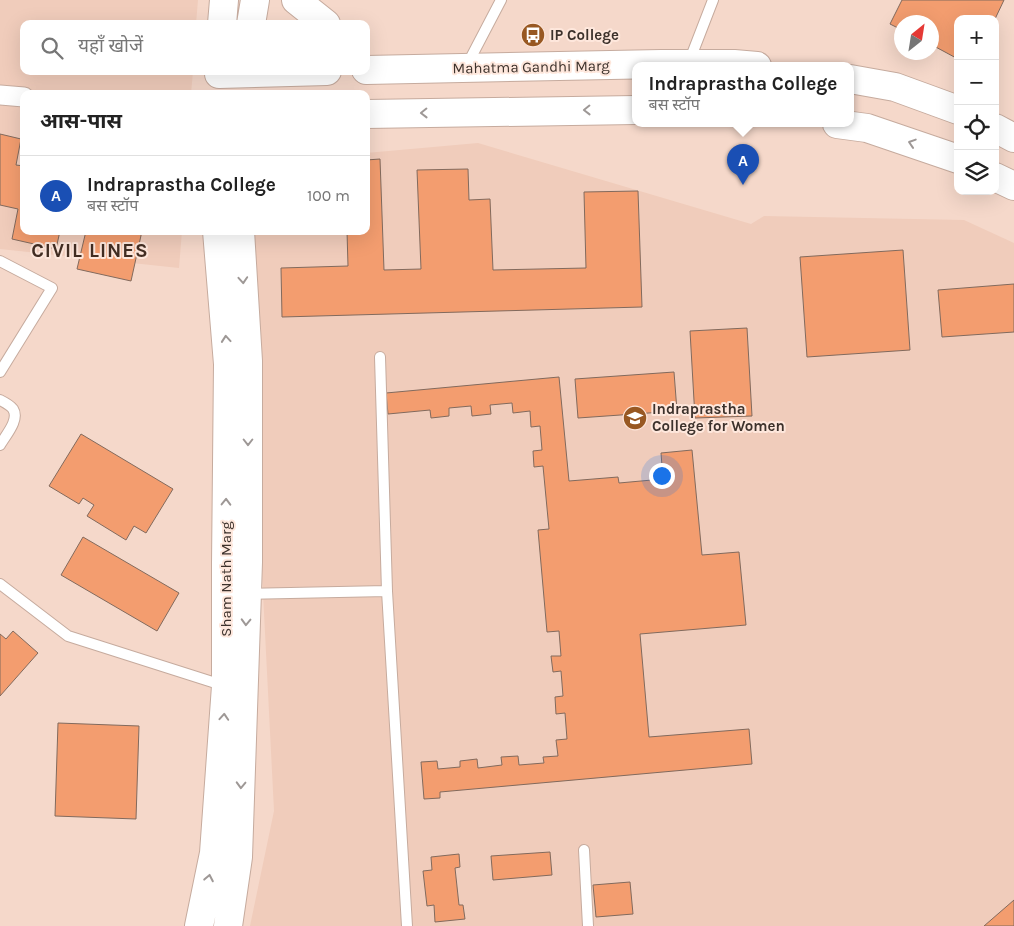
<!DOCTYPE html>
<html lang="hi">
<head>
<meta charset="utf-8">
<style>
	body { margin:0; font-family:Karla,"Noto Sans Devanagari",sans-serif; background:#f6f6f6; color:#222 }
	.controls { position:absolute; right:15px; top:15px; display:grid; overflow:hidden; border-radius:10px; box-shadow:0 5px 20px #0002 }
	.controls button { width:45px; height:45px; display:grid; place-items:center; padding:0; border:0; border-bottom:1px solid #e0e0e0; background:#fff; color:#222; font:25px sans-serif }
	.compass { position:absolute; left:894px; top:15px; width:45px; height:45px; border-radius:50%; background:#fff; box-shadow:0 5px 20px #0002; rotate:30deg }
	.you { position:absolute; left:661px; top:475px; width:18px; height:18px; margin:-12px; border:4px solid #fff; border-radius:50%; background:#1a73e8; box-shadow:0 0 0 8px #1a73e833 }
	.badge { display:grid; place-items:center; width:32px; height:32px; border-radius:50%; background:#985822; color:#fff; font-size:16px; font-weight:700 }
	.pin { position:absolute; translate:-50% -41px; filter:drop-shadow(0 1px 2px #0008) }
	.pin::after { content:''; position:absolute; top:26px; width:18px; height:15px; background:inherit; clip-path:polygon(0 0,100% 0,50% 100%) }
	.popup { position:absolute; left:632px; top:62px; width:222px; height:65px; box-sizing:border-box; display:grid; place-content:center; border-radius:10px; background:#fff; filter:drop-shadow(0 1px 4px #0005); font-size:16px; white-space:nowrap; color:#767676 }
	.popup b { font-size:19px; color:#222 }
	.popup::after { content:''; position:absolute; left:50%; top:100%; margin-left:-10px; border:10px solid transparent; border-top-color:#fff }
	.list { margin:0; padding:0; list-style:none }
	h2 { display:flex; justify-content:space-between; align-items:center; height:65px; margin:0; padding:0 20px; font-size:21px }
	h2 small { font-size:16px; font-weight:400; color:#767676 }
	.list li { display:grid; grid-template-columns:32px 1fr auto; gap:15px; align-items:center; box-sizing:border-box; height:80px; padding:0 20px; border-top:1px solid #e0e0e0 }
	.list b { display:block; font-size:19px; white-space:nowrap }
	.list p { margin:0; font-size:16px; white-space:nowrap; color:#767676 }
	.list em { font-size:16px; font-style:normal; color:#767676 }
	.icon { flex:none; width:28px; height:28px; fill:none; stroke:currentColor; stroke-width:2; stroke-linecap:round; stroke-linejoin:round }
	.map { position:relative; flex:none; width:1014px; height:926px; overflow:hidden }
	.search { position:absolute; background:#fff; box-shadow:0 5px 20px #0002; left:20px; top:20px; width:350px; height:55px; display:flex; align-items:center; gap:12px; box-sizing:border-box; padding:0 18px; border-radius:10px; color:#767676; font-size:19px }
	.panel { position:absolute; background:#fff; box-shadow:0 5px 20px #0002; left:20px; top:90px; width:350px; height:145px; border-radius:10px }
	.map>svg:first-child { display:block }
	.built { fill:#f0ccbb }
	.building { fill:#f39d6f; stroke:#826a5d }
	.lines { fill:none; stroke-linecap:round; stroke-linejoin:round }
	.lane-casing { stroke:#c6ab9e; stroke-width:12 }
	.street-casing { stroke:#c6ab9e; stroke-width:21 }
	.secondary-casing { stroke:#c6ab9e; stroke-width:30 }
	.primary-casing { stroke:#c6ab9e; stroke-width:30 }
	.lane { stroke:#fff; stroke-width:10 }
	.street { stroke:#fff; stroke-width:19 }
	.secondary { stroke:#fff; stroke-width:28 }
	.primary { stroke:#fff; stroke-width:28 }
	.oneway { stroke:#9e9896 }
	.labels { text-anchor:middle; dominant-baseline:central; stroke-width:4; stroke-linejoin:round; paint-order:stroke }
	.poi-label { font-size:15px; font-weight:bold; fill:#3d322c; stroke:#fee7dc; text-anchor:start }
	.street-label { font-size:15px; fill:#3d322c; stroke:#fee7dc }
	.district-label { font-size:20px; font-weight:bold; letter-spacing:1px; fill:#432e23; stroke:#fee7dc }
</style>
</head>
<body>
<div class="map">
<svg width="1014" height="926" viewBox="0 0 1014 926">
	<rect width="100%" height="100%" fill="#f5d8ca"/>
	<path class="built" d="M 0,0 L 198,0 L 196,24 L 24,24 L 24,71 L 193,71 L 191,94 L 24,94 L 24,231 L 182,231 L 179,268 L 0,249 Z
		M 478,143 L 751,224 L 764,216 L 964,220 L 1014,243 L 1014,926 L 250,926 L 274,811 L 263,593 L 250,231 L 366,231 L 366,153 Z"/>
	<path class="building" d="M 902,0 L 1004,0 L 995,19 L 958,19 L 958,59 L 932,45 L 932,22 L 902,22 L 902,30 L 890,24 Z
		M 0,134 L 21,139 L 16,165 L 24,166 L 24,231 L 60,231 L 56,249 L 12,239 L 18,209 L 0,205 Z
		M 380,159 L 384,270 L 421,269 L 417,170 L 468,169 L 469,200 L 490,199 L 493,270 L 586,268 L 584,192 L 638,191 L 642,307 L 282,317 L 281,268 L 348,266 L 347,231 L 366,231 L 366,160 Z
		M 86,231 L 142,231 L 131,281 L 77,269 Z
		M 903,250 L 910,350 L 807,357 L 800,257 Z
		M 1014,284 L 1014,332 L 942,337 L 938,290 Z
		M 747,328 L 752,416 L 695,418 L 690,331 Z
		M 674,372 L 677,411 L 578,418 L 575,379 Z
		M 559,377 L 569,481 L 618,477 L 619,483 L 663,479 L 661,453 L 692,450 L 702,555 L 739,552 L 746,625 L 640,634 L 649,737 L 749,729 L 752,764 L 440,792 L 440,798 L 424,799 L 421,762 L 437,761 L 438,769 L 460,767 L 460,761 L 477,759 L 478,768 L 502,765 L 501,757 L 518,756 L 519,765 L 544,763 L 543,757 L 558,756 L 556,740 L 567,739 L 565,713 L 556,714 L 555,697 L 563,696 L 561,671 L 553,672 L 551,656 L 561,656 L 559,631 L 547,632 L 538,530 L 549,529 L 543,466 L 534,467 L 533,451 L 542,450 L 540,426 L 531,427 L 530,411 L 513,413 L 512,403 L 490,405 L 491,414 L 472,416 L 471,406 L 449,408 L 449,416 L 431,418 L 430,410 L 388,414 L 386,393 Z
		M 81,434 L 173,489 L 146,533 L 134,526 L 126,540 L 87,516 L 94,505 L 83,498 L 79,504 L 49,486 Z
		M 83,537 L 179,593 L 157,631 L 61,575 Z
		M 13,631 L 38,653 L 0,696 L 0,634 L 6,639 Z
		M 58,723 L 139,726 L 136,819 L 55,816 Z
		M 550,852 L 552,875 L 493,880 L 491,856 Z
		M 459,854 L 460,867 L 455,868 L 459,905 L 463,905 L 465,919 L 435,922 L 434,905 L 427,906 L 423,871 L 432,870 L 431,857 Z
		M 630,882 L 633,914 L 596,917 L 593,885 Z
		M 1014,900 L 1014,926 L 984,926 Z"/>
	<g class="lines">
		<g class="lane-casing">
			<path id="lane" d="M 689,62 L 713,0
				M 467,65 L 501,0
				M 0,261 L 52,288 L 0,372
				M 0,400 C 4,402 10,405 13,409 C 20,420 5,436 0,445
				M 0,584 L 68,636 L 225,686
				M 387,591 L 407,926
				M 247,594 L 387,591 L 380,357
				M 584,850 L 588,926"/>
		</g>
		<g class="street-casing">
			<path id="street" d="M 0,95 L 24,97"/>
		</g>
		<g class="secondary-casing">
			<path id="secondary" d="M 199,926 L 214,853 L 226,686 L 226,565 L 228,364 L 217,231
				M 228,926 L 238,857 L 248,562 L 248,361 L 240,231"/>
		</g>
		<g class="primary-casing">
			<path id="primary" d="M 296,0 L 326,24
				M 222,24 L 224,0
				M 251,24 L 255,0
				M 366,70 L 661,64 L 734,64 L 757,66
				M 219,74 L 327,71
				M 850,79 L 895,87 L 958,110
				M 366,114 L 636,110
				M 837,124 L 867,128 L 958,159
				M 995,128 L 1014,138
				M 995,177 L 1014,186"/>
		</g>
		<use href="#lane" class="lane"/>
		<use href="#street" class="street"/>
		<use href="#secondary" class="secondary"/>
		<use href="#primary" class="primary"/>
	</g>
	<defs><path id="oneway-chevron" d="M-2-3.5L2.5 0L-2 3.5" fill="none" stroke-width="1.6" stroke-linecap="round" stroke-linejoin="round" transform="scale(1.25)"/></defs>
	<g class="oneway">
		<use href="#oneway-chevron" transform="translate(587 110) rotate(179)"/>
		<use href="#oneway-chevron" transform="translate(424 113) rotate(179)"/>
		<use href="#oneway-chevron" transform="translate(912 143) rotate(-162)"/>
		<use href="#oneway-chevron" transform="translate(243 280) rotate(86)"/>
		<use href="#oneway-chevron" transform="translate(226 339) rotate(-95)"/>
		<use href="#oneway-chevron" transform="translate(248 442) rotate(90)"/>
		<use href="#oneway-chevron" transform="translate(226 502) rotate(-89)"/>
		<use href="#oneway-chevron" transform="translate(246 622) rotate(92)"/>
		<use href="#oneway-chevron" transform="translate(224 717) rotate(-86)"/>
		<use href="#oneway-chevron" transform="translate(241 785) rotate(92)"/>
		<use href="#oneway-chevron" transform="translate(209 878) rotate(-79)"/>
	</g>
	<defs>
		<g id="bus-disc" transform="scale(1.25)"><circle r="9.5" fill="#985822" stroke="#fee7dc"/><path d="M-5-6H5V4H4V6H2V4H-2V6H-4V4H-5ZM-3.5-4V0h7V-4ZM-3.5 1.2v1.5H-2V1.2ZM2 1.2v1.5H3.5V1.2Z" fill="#fff"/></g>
		<g id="university-disc" transform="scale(1.25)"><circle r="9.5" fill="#985822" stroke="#fee7dc"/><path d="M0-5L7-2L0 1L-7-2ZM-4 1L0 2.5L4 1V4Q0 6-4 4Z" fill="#fff"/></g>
	</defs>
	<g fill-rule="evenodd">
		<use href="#bus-disc" x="533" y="35"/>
		<use href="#university-disc" x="635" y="418"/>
	</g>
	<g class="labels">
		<g class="poi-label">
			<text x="550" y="35">IP College</text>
			<text x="652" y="409">Indraprastha<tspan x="652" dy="17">College for Women</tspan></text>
		</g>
		<g class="street-label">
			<text transform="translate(531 67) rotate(-1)">Mahatma Gandhi Marg</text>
			<text transform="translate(226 579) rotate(-90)">Sham Nath Marg</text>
		</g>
		<g class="district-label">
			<text x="90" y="250">CIVIL LINES</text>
		</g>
	</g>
</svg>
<div class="controls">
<button>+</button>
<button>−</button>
<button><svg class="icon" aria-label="locate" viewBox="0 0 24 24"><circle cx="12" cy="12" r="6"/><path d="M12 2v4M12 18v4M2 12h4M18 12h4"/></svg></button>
<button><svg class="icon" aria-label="layers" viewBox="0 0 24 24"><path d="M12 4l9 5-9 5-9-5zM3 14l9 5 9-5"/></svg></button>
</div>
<svg class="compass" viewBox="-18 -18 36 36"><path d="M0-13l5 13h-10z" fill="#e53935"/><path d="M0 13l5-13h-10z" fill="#767676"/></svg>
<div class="you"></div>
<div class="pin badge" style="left:743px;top:185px;background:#1a4fb4">A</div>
<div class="popup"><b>Indraprastha College</b>बस स्टॉप</div>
<div class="search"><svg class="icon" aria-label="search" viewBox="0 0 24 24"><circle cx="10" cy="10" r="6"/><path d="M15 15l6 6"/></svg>यहाँ खोजें</div>
<section class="panel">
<h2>आस-पास<small></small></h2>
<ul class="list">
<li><span class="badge" style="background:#1a4fb4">A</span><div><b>Indraprastha College</b><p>बस स्टॉप</p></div><em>100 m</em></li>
</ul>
</section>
</div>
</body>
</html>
